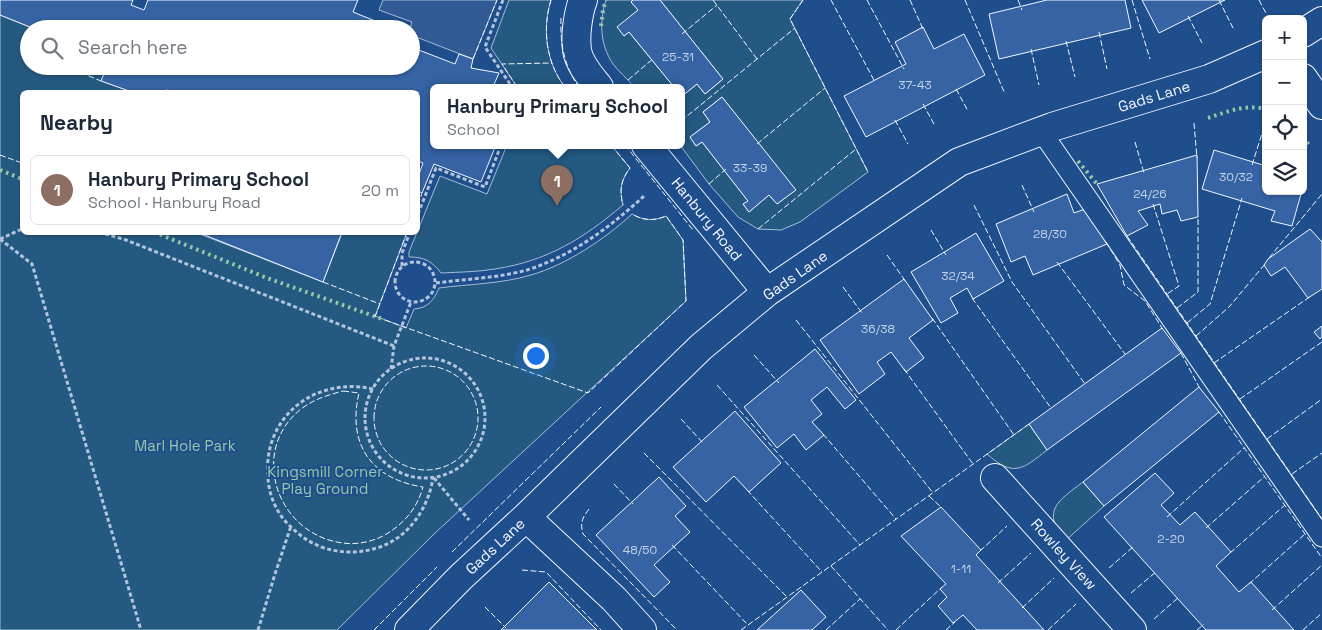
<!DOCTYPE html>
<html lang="en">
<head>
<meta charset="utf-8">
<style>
	body { margin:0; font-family:"Space Grotesk",sans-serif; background:#f2f2f3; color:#1f2937 }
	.controls { position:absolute; right:15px; top:15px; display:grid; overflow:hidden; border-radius:8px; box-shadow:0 1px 4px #0004 }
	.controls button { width:45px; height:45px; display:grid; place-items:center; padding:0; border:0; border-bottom:1px solid #e0e1e3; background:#fff; color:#1f2937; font:25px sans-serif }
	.you { position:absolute; left:535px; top:355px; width:18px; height:18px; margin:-12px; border:4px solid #fff; border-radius:50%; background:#1a73e8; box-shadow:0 0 0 8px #1a73e833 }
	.badge { display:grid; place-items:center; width:32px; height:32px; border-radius:50%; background:#7c3aed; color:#fff; font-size:16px; font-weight:700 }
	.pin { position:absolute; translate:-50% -41px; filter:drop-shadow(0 1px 2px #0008) }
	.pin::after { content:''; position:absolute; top:26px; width:18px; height:15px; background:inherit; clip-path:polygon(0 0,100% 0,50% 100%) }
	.popup { position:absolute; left:430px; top:84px; width:255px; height:65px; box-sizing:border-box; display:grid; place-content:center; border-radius:8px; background:#fff; filter:drop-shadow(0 1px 4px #0005); font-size:16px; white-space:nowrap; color:#747a83 }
	.popup b { font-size:19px; color:#1f2937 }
	.popup::after { content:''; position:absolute; left:50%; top:100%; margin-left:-10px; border:10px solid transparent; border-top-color:#fff }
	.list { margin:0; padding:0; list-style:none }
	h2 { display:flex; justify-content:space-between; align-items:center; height:65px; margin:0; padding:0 20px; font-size:21px }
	h2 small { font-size:16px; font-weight:400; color:#747a83 }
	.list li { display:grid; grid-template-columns:32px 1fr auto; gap:15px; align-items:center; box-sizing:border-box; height:70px; margin:0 10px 10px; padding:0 10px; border:1px solid #e0e1e3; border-radius:8px }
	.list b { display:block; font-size:19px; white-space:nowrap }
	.list p { margin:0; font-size:16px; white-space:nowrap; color:#747a83 }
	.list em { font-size:16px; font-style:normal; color:#747a83 }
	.icon { flex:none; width:28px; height:28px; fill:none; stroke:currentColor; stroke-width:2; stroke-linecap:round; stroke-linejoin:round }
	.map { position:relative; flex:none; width:1322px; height:630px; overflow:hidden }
	.search { position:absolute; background:#fff; box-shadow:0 1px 4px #0004; left:20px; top:20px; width:400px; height:55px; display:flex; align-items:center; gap:12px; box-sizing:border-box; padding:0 18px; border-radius:28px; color:#747a83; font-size:19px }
	.panel { position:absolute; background:#fff; box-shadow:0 1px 4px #0004; left:20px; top:90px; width:400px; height:145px; border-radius:8px }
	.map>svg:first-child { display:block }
	.green { fill:#245a82; stroke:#a8bbd7; fill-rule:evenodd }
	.parking { fill:#305b95; stroke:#a8bbd7 }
	.building { fill:#3563a3; stroke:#f2f6ff }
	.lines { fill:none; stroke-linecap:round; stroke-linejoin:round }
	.service-casing { stroke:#f2f6ff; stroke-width:21 }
	.minor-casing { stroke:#f2f6ff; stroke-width:30 }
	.path { stroke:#b3c4dc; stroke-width:3; stroke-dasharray:4 2.5; stroke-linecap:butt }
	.service { stroke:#1f4e8c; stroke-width:19 }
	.minor { stroke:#1f4e8c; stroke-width:28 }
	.hedge { stroke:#97c8a6; stroke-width:4; stroke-dasharray:2.5 4; stroke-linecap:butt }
	.fence { stroke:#f2f6ff; stroke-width:1; stroke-dasharray:6 2.5; stroke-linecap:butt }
	.labels { text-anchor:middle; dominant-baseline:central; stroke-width:4; stroke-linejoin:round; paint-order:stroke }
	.number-label { font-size:12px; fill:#c3d1e8 }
	.street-label { font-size:15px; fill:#f2f6ff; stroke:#1f4e8c }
	.park-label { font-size:15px; fill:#97c8a6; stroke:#1f4e8c }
</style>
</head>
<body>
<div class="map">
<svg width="1322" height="630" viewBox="0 0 1322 630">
	<rect width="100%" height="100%" fill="#1f4e8c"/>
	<path class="green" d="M 509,0 L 551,0 C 542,29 546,63 565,87 L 517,87 L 491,48 Z
		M 606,0 L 633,0 L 631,2 L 638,10 L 624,36 L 629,32 L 674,87 L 634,87 C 628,79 619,72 613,64 C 600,45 599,21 606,0 Z
		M 660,0 L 803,0 L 790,19 L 868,172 L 800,222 L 781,230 L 758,229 L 738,217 L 709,184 L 680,145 L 681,97 L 697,84 L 705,94 L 723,79 ZM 722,97 L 795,190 L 777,204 L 769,195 L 749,212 L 743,204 L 748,201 L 702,142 L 696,146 L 690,137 L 710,122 L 703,112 Z
		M 0,15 L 35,29 L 29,29 L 29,66 L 107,66 L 102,81 L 132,92 L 22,92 L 22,232 L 197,233 L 323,282 L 342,233 L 407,233 L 375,316 L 406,328 L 414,309 C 428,308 434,300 439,288 C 469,284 501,284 531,275 C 566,265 605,239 632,214 C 644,221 654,221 666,216 L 683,240 L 686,301 L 434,534 L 337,630 L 0,630 Z
		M 507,145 L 611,145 L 630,168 C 621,180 619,190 623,205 C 583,239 547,261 495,269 C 477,272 459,272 441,273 C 432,261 424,257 409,257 L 409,252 L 440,176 L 487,194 Z
		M 1029,424 L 1047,450 C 1023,469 1014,478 987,454 Z
		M 1083,482 L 1104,506 L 1065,541 C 1041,510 1058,501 1083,482 Z"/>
	<path class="parking" d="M 383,0 L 497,0 L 473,59 L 411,35 L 411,29 L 410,29 L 412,22 L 379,10 Z"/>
	<path class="building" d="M 0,0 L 133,0 L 131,5 L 144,10 L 148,0 L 358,0 L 353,12 L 395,29 L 35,29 L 0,15 Z
		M 633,0 L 660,0 L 723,79 L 705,94 L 697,84 L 681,97 L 681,87 L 674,87 L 629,32 L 624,36 L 617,27 L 638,10 L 631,2 Z
		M 1047,0 L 1125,0 L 1131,28 L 999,59 L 989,14 Z
		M 1142,0 L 1225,0 L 1159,33 Z
		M 923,27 L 934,49 L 964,34 L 985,75 L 866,137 L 844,96 L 906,64 L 895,42 Z
		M 411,47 L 455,64 L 459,54 L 473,59 L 471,68 L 499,73 L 493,87 L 433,87 L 433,145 L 496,145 L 481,182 L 434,164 L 422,193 L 418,191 L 418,177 L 423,163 L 418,161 L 418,92 L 175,92 L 166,90 L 165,92 L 132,92 L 101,81 L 107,66 L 411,66 Z
		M 722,97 L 796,190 L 777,204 L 769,195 L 749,212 L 743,204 L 748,201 L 702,142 L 696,146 L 690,137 L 710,122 L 703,112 Z
		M 1214,150 L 1266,166 L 1266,191 L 1292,191 L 1301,194 L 1292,226 L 1271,221 L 1275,211 L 1202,189 Z
		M 1197,155 L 1198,217 L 1181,221 L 1177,210 L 1162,214 L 1160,204 L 1138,211 L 1148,225 L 1127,236 L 1097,184 Z
		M 1067,194 L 1074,213 L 1085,209 L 1107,244 L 1033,275 L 1025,256 L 1011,262 L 996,224 Z
		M 1310,229 L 1322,242 L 1322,289 L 1308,298 L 1285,267 L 1271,276 L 1264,265 L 1268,259 Z
		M 197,232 L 342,232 L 323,282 Z
		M 976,233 L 1004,281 L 973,299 L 967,288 L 950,298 L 958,313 L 941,323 L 911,272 Z
		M 904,279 L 933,320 L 909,338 L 924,358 L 906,372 L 891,352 L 877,362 L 885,374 L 859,394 L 820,340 Z
		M 1322,326 L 1322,337 L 1320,339 L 1314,332 Z
		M 1162,328 L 1181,353 L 1047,450 L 1029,424 Z
		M 815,349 L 856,400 L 845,409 L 827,387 L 811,400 L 822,414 L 812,422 L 824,435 L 806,450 L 794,434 L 777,448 L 744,407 Z
		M 1199,387 L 1219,412 L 1104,506 L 1083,482 Z
		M 735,411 L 781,463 L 749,492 L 734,476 L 706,502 L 673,467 Z
		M 1155,473 L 1174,493 L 1161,505 L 1180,525 L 1195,512 L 1231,552 L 1216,566 L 1239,592 L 1251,582 L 1294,630 L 1206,630 L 1104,517 Z
		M 659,477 L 686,506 L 675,516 L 690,532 L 654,565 L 670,582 L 654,597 L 596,535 Z
		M 941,507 L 981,550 L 976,555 L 1044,630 L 977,630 L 963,615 L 953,623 L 938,606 L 947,597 L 940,589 L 946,584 L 901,536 Z
		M 549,582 L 597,630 L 501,630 Z
		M 801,590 L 826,617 L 812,630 L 757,630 Z"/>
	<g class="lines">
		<g class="service-casing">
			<path id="service" d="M 1041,131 L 1322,537"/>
		</g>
		<g class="minor-casing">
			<path id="minor" d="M 583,0 C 578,13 575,36 577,50 C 579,64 591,77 599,87
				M 1303,33 L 1322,21
				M 1303,78 L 1322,105
				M 646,145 L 767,292
				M 995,478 L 1132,630
				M 526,517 L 614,599 L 642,630
				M 409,630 L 461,577 L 526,517 L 701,347 L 767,292 L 959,162 L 1052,127 L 1209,79 L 1266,54"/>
		</g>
		<path class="path" d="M 503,0 L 485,47 L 512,87
			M 418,214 L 436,168 L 485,187 L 501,145
			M 99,232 L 126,240 L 394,346
			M 0,239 L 32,264 L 141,630
			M 0,239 L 22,229
			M395 282a20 20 0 1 1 40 0a20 20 0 1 1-40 0Z
			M 402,266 L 402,253 L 410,232
			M 436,283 C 466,279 498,278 527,270 C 572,256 610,227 644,196
			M365 418a60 60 0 1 1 120 0a60 60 0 1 1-120 0Z
			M 391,369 L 394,346 L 411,302
			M 373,389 C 315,376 262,417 268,478 C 269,496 277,514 290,526 C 300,536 310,543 324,548 C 344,554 362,553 380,547 C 410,536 428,508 433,478
			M 434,478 L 469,520
			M 258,630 L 275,574 L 291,526"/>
		<use href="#service" class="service"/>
		<use href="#minor" class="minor"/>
		<path class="hedge" d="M 601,26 L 603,10 L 606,0
			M 1208,118 C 1226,112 1245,104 1266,109
			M 1303,137 L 1309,145
			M 1078,161 L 1097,184
			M 0,170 L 22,179
			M 154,232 L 267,278 L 385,320"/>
		<path class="fence" d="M 551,0 C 542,29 546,63 565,87
			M 713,0 L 757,59
			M 803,0 L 790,19 L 868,172
			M 831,0 L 875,82
			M 867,0 L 904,69
			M 910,0 L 923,29
			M 965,0 L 1005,94
			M 1018,0 L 1022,10
			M 1132,0 L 1150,59
			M 1219,0 L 1234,30
			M 1259,0 L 1267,15
			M 1188,16 L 1202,43
			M 561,18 C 560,43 564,67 579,87
			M 1099,32 L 1107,69
			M 682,34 L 717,5
			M 1066,41 L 1075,77
			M 29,42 L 25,50 L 29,52
			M 1031,49 L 1039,85
			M 473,59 L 497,0
			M 65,66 L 101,81
			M 628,80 L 654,58
			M 517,87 L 502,64 L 552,63
			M 956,89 L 968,111
			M 923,104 L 935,126
			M 895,120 L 908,144
			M 681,121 L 795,28
			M 1194,123 L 1197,158
			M 1135,142 L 1144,173
			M 757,144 L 825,88
			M 611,145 L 630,168 C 621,180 619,190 623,205
			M 625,145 L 693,230
			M 0,155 L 22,163
			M 1252,165 L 1266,121
			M 709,184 L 726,169
			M 1022,185 L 1034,212
			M 1153,204 L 1179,286 L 1167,294
			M 418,205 L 422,193
			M 974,205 L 1012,282 L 1085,384
			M 758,229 L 856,149
			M 931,230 L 946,255
			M 1127,236 L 1322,519
			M 1106,242 L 1120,265 L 1124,285 L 1145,301 L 1162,328 L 1161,329
			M 887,255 L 906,282
			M 1269,258 L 1322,194
			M 1057,262 L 1125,354
			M 323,282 L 380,304
			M 843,287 L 862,313
			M 972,298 L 1051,408
			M 1177,308 L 1198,292 L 1198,216
			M 375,317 L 407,232
			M 932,318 L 1014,435
			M 385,320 L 588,393 L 686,301 L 683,240 L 666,216 C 654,221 644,221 632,214
			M 796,320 L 933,493
			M 1187,323 L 1210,304 L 1242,198
			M 1196,336 L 1229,307 L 1265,264
			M 1181,353 L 1199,387
			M 754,355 L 779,383
			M 1214,363 L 1311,296
			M374 418a52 52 0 1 1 104 0a52 52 0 1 1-104 0Z
			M 904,369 L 973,464
			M 717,385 L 860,545
			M 343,391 L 359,393 C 347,444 371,479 423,487 C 417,509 403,525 383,536 C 371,542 356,545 343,543 C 277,535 248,451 301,409 C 314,399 328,395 343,391 Z
			M 1240,399 L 1322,342
			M 1219,412 L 1322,558
			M 681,419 L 703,443
			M 823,434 L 896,519
			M 1267,439 L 1322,399
			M 644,453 L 787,597
			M 1292,474 L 1322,453
			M 614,484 L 633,504
			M 747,490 L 822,572
			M 929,496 L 941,507
			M 589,509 C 582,518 580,523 583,534 L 677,630
			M 1167,517 L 1244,448
			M 1206,528 L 1264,477
			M 672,545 L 748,625
			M 980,551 L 1007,526
			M 452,552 L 601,407
			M 1230,553 L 1285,505
			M 831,566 L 888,630
			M 1109,568 L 1133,547
			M 522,570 L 546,572 L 601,630
			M 998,583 L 1031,553
			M 1249,584 L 1305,534
			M 1131,593 L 1157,571
			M 485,607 L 506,628
			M 1022,608 L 1054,578
			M 1272,610 L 1322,565
			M 1154,619 L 1179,597
			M 374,630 L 437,567
			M 741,630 L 1032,422
			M 826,630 L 860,599
			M 896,630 L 942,587
			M 946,630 L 955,622
			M 1048,630 L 1076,604
			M 1197,630 L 1204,624
			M 1303,630 L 1322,613"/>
	</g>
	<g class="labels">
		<g class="number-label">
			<text x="678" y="57">25-31</text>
			<text x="915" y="85">37-43</text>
			<text x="750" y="168">33-39</text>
			<text x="1236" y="177">30/32</text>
			<text x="1150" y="194">24/26</text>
			<text x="1050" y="234">28/30</text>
			<text x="958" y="276">32/34</text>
			<text x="878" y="329">36/38</text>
			<text x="1171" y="539">2-20</text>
			<text x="640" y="550">48/50</text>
			<text x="961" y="569">1-11</text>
		</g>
		<g class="street-label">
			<text transform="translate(1154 96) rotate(-17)">Gads Lane</text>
			<text transform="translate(707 219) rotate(51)">Hanbury Road</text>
			<text transform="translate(795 275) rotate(-35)">Gads Lane</text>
			<text transform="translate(495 546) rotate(-43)">Gads Lane</text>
			<text transform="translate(1064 554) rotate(48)">Rowley View</text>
		</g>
		<g class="park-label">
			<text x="185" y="445">Marl Hole Park</text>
			<text x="325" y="471">Kingsmill Corner<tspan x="325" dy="17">Play Ground</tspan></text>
		</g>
	</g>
</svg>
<div class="controls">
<button>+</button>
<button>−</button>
<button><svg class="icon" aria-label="locate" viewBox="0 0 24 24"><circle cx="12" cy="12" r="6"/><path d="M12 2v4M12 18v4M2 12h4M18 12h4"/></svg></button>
<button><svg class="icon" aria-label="layers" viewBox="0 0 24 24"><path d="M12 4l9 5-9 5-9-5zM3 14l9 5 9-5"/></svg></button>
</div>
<div class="you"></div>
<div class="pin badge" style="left:557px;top:206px;background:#8d6e63">1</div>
<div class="popup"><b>Hanbury Primary School</b>School</div>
<div class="search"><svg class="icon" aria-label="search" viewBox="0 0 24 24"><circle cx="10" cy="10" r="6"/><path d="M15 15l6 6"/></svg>Search here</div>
<section class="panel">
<h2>Nearby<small></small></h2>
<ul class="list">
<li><span class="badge" style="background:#8d6e63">1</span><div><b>Hanbury Primary School</b><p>School · Hanbury Road</p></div><em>20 m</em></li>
</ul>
</section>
</div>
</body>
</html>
